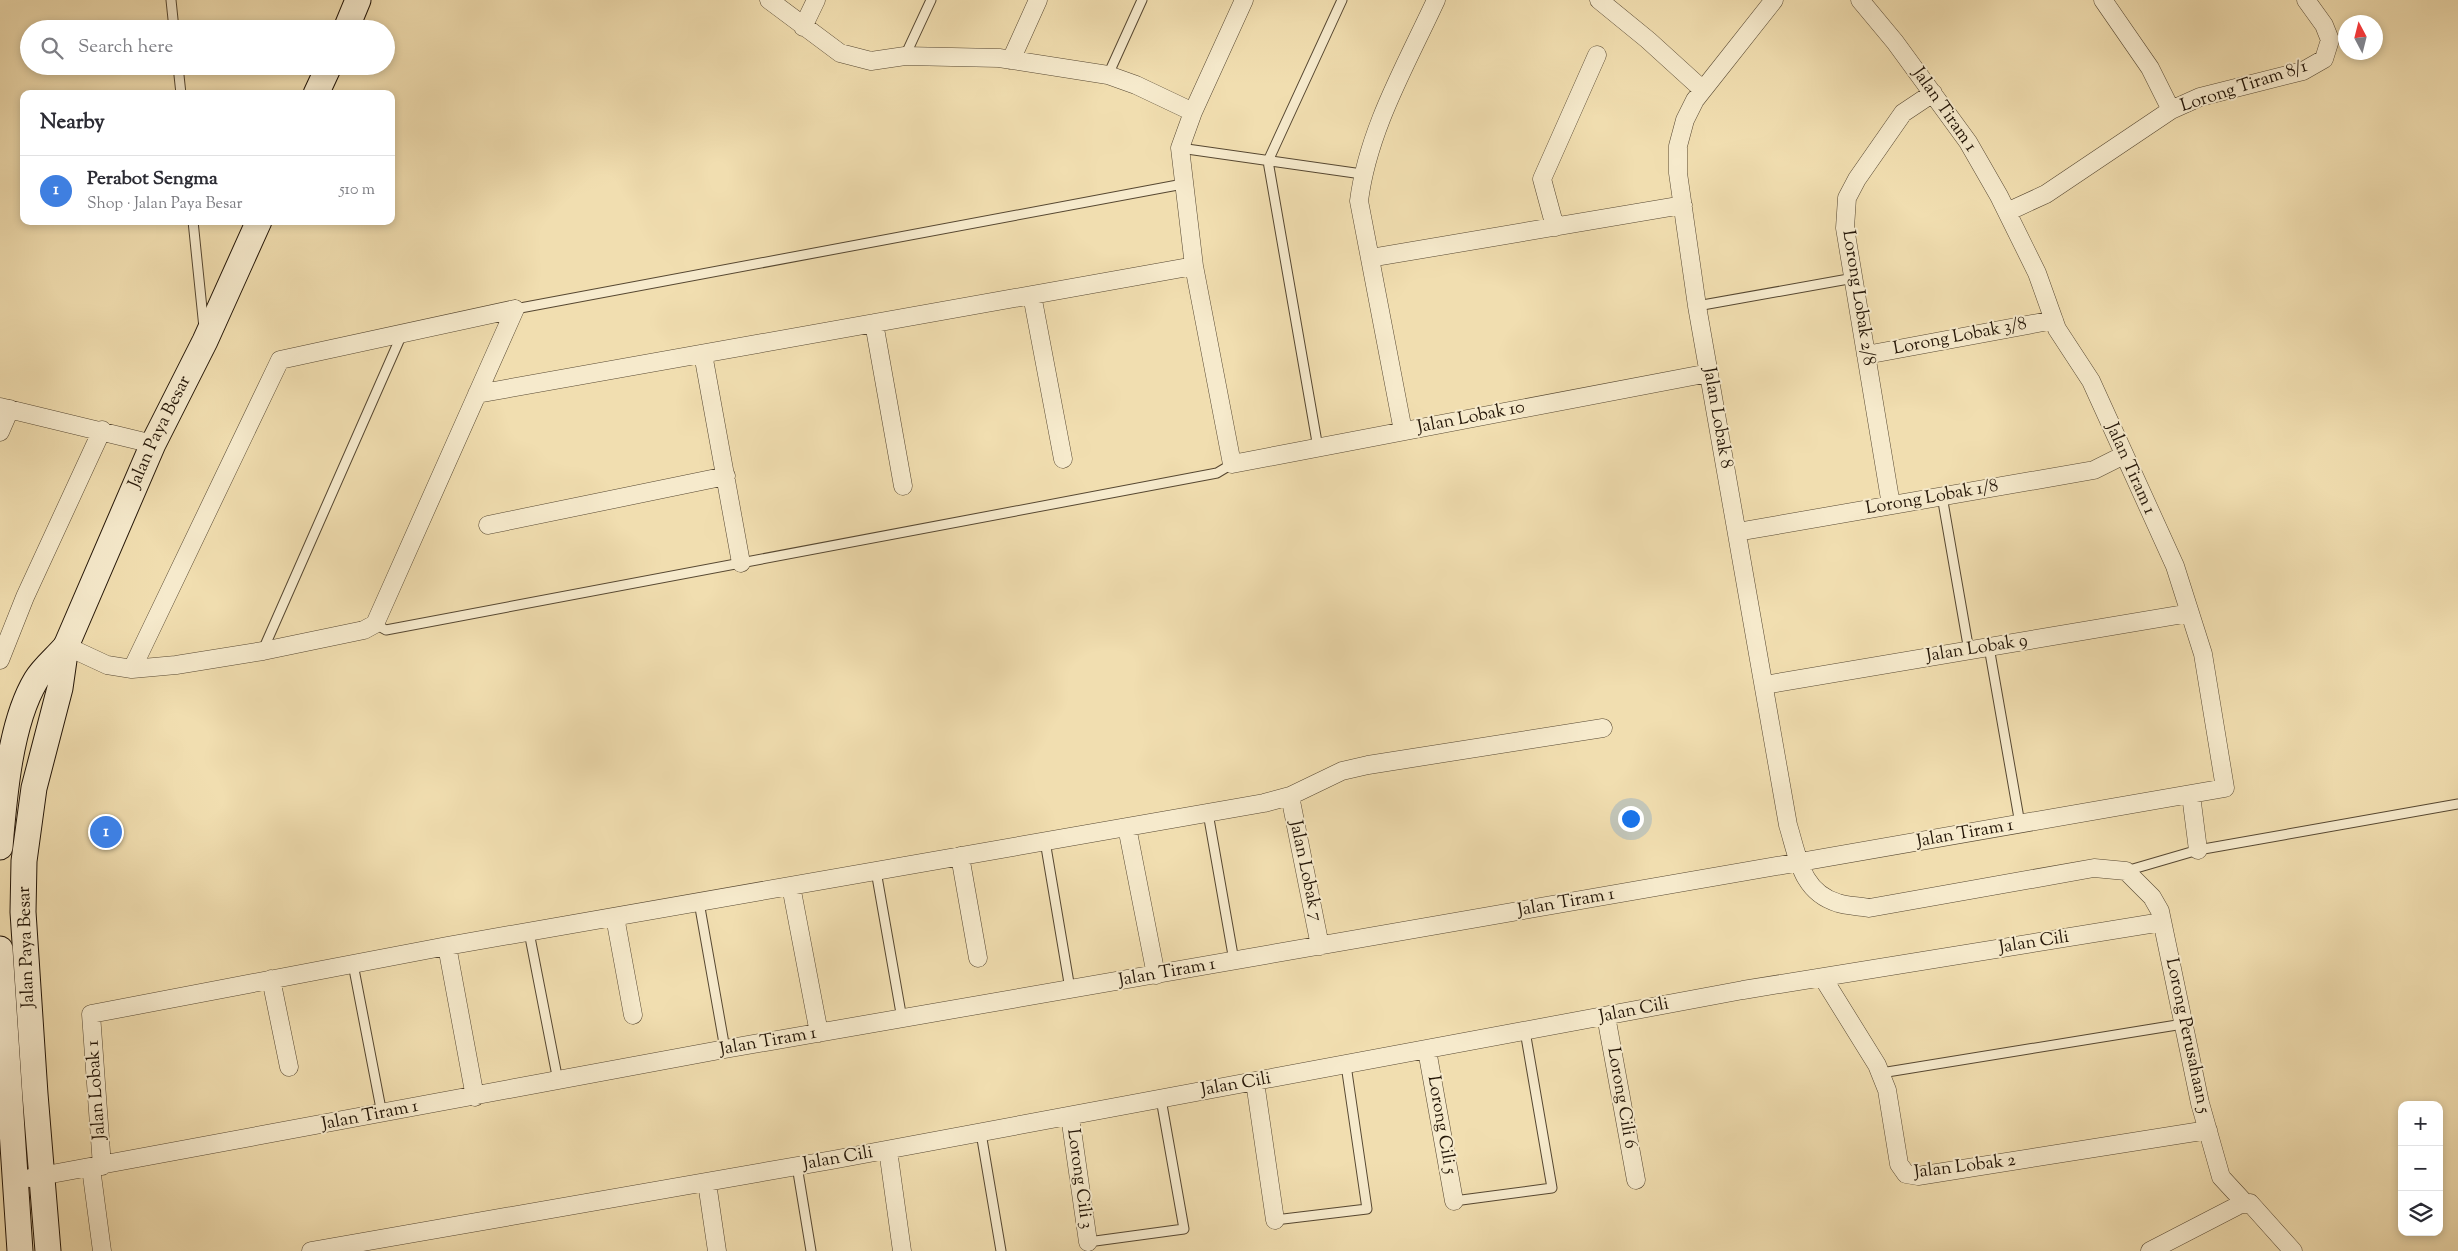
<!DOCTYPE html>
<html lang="en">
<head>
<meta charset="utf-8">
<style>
	body { margin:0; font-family:"Sorts Mill Goudy",serif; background:#f2f2f3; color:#2b2b33 }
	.controls { position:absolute; right:15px; bottom:15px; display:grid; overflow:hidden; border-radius:10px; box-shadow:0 2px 8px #0003 }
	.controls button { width:45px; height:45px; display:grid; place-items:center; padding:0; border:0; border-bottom:1px solid #e1e1e2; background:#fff; color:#2b2b33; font:25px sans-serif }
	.compass { position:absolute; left:2338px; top:15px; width:45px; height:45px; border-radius:50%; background:#fff; box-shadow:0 2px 8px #0003; rotate:353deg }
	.you { position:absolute; left:1630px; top:818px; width:18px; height:18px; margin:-12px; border:4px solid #fff; border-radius:50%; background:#1a73e8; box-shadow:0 0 0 8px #1a73e833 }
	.badge { display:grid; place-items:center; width:32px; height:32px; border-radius:50%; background:#8f2418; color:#fff; font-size:16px; font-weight:700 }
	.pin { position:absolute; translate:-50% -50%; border:2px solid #fff; box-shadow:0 1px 5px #0006 }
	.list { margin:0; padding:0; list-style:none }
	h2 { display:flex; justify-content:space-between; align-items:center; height:65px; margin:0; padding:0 20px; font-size:21px }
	h2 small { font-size:16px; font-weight:400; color:#7c7c81 }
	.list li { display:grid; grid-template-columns:32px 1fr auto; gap:15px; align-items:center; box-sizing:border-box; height:70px; padding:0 20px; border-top:1px solid #e1e1e2 }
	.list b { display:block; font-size:19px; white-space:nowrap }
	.list p { margin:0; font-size:16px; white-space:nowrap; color:#7c7c81 }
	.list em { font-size:16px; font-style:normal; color:#7c7c81 }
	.icon { flex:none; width:28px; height:28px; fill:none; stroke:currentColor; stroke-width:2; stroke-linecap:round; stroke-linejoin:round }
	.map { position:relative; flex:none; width:2458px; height:1251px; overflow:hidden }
	.search { position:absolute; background:#fff; box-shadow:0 2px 8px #0003; left:20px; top:20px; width:375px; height:55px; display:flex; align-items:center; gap:12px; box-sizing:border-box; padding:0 18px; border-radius:28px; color:#7c7c81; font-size:19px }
	.panel { position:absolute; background:#fff; box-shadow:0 2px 8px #0003; left:20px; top:90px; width:375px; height:135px; border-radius:10px }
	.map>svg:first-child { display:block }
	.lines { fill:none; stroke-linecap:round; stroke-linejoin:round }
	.lane-casing { stroke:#564731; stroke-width:11 }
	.street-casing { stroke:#564731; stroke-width:19 }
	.secondary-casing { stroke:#231507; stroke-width:27 }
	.lane { stroke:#f6eacc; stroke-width:9 }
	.street { stroke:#f6eacc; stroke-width:18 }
	.secondary { stroke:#f6eacc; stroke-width:25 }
	.labels { text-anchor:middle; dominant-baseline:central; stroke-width:4; stroke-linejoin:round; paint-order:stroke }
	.street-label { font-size:18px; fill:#231507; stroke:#f6eacc }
</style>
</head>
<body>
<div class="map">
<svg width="2458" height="1251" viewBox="0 0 2458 1251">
	<rect width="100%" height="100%" fill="#f1deb0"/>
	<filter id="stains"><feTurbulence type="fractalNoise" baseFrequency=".004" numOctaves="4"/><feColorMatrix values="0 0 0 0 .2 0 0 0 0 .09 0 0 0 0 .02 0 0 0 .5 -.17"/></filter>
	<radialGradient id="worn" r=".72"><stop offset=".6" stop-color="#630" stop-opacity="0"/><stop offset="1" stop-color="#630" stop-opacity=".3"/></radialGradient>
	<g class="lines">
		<g class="lane-casing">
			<path id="lane" d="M 171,0 L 174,29
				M 905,56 L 931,0
				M 178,66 L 181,94
				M 1108,75 L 1142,0
				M 1180,148 L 1362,174
				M 193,221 L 204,328
				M 1697,306 L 1854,278
				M 515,309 L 1183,184
				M 1318,448 L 1268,161 L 1342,0
				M 1942,496 L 1969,651
				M 375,624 L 386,630 L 1217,473 L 1232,464
				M 1989,647 L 2020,824
				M 263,650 L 402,334
				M 1208,813 L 1234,961
				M 1045,841 L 1070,989
				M 876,871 L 902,1019
				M 2126,871 L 2198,850 L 2458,804
				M 699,902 L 725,1049
				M 529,932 L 558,1081
				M 353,964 L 382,1114
				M 1881,1073 L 2183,1024
				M 981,1133 L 1001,1251
				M 797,1166 L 811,1251
				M 1454,1201 L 1552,1188 L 1525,1031
				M 1275,1220 L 1367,1209 L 1346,1065
				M 1088,1242 L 1184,1229 L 1161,1099"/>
		</g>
		<g class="street-casing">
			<path id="street" d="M 769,0 L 840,53 L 871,61 L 905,56 L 999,58 L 1108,75 L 1136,85 L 1193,112
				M 1244,0 L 1193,112 L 1180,148 L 1194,266 L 1232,464 L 1709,373
				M 1599,0 L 1648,40 L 1703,90
				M 1774,0 L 1695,100 L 1685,120 L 1678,146 L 1678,173 L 1697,306 L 1788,825 C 1798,857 1801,892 1838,903 C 1847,906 1859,906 1869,908 L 2094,868 L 2126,871 L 2152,897 L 2160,911 L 2200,1103 L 2221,1177 L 2245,1203
				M 2103,0 L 2150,68 L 2171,110
				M 803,27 L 816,0
				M 1011,60 L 1038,0
				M 2007,212 L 2046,194 L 2171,110 L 2200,97 L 2303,71 L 2324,59 L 2330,40 L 2324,25 L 2306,0
				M 1555,227 L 1542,179 L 1597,55
				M 1370,258 L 1683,205
				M 1032,295 L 1063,459
				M 874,323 L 903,486
				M 703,354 L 741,563
				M 1866,355 L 2054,320
				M 477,394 L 1194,266
				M 0,407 L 153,444
				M 1403,431 L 1359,201 C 1368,130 1406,65 1436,0
				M 0,432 L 10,409
				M 1891,505 L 1845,228 L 1847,198 L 1857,179 L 1903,113 L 1933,93
				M 488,525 L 726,476
				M 1737,532 L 2094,470 L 2124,455
				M 66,646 L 107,665 L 132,669 L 176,665 L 263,651 L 364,630 L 375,624 L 515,309
				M 0,660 L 25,597 L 102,430
				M 132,669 L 280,360 L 515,309
				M 1764,685 L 2190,613
				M 2191,795 L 2198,850
				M 1290,796 L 1320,946
				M 1127,827 L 1156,975
				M 960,856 L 978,958
				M 791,886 L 819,1033
				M 615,917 L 633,1015
				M 447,946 L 475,1097
				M 1823,978 L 1877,1065 L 1887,1090 L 1899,1164 L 1906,1174 L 1918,1176 L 2208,1130
				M 271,979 L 289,1067
				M 1606,1016 L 1636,1180
				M 1427,1050 L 1454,1201
				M 1255,1082 L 1275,1220
				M 1070,1116 L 1088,1242
				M 888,1150 L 902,1251
				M 102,1166 L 91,1014 L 447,946 L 1264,803 L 1290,796 L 1342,771 L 1368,765 L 1603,728
				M 91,1168 L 102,1251
				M 30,1178 L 725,1049 L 2225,788 L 2203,654 L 2175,566 L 2091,381 L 2057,329 L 2037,273 L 1999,196 L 1968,142 L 1895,42 L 1860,0
				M 707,1183 L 717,1251
				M 311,1251 L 832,1160 L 1743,990 L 2162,922
				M 2150,1251 L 2239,1205 L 2250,1203 L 2293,1251"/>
		</g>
		<g class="secondary-casing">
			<g id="secondary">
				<path d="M 346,29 L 358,0"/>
				<path d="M 316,94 L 329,66"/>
				<path d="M 0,847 C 4,798 10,723 36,680 C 43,668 57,657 66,646"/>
				<path d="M 0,949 L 20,1251"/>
				<path id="s1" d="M 48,1251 L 35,1094 L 23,912 L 24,861 L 34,788 L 60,688 L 66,646 L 153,444 L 205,341 L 259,221"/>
			</g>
		</g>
		<use href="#lane" class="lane"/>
		<use href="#street" class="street"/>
		<use href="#secondary" class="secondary"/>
	</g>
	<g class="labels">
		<g class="street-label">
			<text transform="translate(2244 87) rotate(-18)">Lorong Tiram 8/1</text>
			<text transform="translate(1944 110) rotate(55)">Jalan Tiram 1</text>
			<text transform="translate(1858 298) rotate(81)">Lorong Lobak 2/8</text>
			<text transform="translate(1960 337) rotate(-11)">Lorong Lobak 3/8</text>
			<text transform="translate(1471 418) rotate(-11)">Jalan Lobak 10</text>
			<text transform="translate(1717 418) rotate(80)">Jalan Lobak 8</text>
			<text stroke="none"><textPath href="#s1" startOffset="844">Jalan Paya Besar</textPath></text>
			<text transform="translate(2130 469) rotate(66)">Jalan Tiram 1</text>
			<text transform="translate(1932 498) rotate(-10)">Lorong Lobak 1/8</text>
			<text transform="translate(1977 649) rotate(-9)">Jalan Lobak 9</text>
			<text transform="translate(1965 834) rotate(-10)">Jalan Tiram 1</text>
			<text transform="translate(1305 871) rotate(78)">Jalan Lobak 7</text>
			<text transform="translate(1566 903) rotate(-10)">Jalan Tiram 1</text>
			<text transform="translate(2034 943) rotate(-9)">Jalan Cili</text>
			<text transform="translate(27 947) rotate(-92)">Jalan Paya Besar</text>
			<text transform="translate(1167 973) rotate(-10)">Jalan Tiram 1</text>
			<text transform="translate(1634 1011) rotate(-11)">Jalan Cili</text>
			<text transform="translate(2187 1036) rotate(78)">Lorong Perusahaan 5</text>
			<text transform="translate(768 1042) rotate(-10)">Jalan Tiram 1</text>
			<text transform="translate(1236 1085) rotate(-10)">Jalan Cili</text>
			<text transform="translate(97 1090) rotate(-94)">Jalan Lobak 1</text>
			<text transform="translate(1621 1098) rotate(80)">Lorong Cili 6</text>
			<text transform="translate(370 1116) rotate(-11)">Jalan Tiram 1</text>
			<text transform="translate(1441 1125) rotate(80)">Lorong Cili 5</text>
			<text transform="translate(838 1159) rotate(-10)">Jalan Cili</text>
			<text transform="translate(1965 1167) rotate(-7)">Jalan Lobak 2</text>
			<text transform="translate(1079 1179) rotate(82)">Lorong Cili 3</text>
		</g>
	</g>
	<rect width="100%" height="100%" filter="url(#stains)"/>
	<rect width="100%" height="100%" fill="url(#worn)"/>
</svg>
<div class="controls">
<button>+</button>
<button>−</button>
<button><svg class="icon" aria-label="layers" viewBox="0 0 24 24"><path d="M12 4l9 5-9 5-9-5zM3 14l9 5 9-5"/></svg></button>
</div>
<svg class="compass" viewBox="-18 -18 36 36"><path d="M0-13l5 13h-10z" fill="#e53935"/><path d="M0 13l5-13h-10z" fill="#7c7c81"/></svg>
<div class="you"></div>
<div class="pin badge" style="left:106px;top:832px;background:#3f7fe0">1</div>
<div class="search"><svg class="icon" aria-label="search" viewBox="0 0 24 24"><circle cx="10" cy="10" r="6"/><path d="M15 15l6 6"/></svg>Search here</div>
<section class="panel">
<h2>Nearby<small></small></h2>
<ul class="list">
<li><span class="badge" style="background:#3f7fe0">1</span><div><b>Perabot Sengma</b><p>Shop · Jalan Paya Besar</p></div><em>510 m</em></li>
</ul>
</section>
</div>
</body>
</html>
